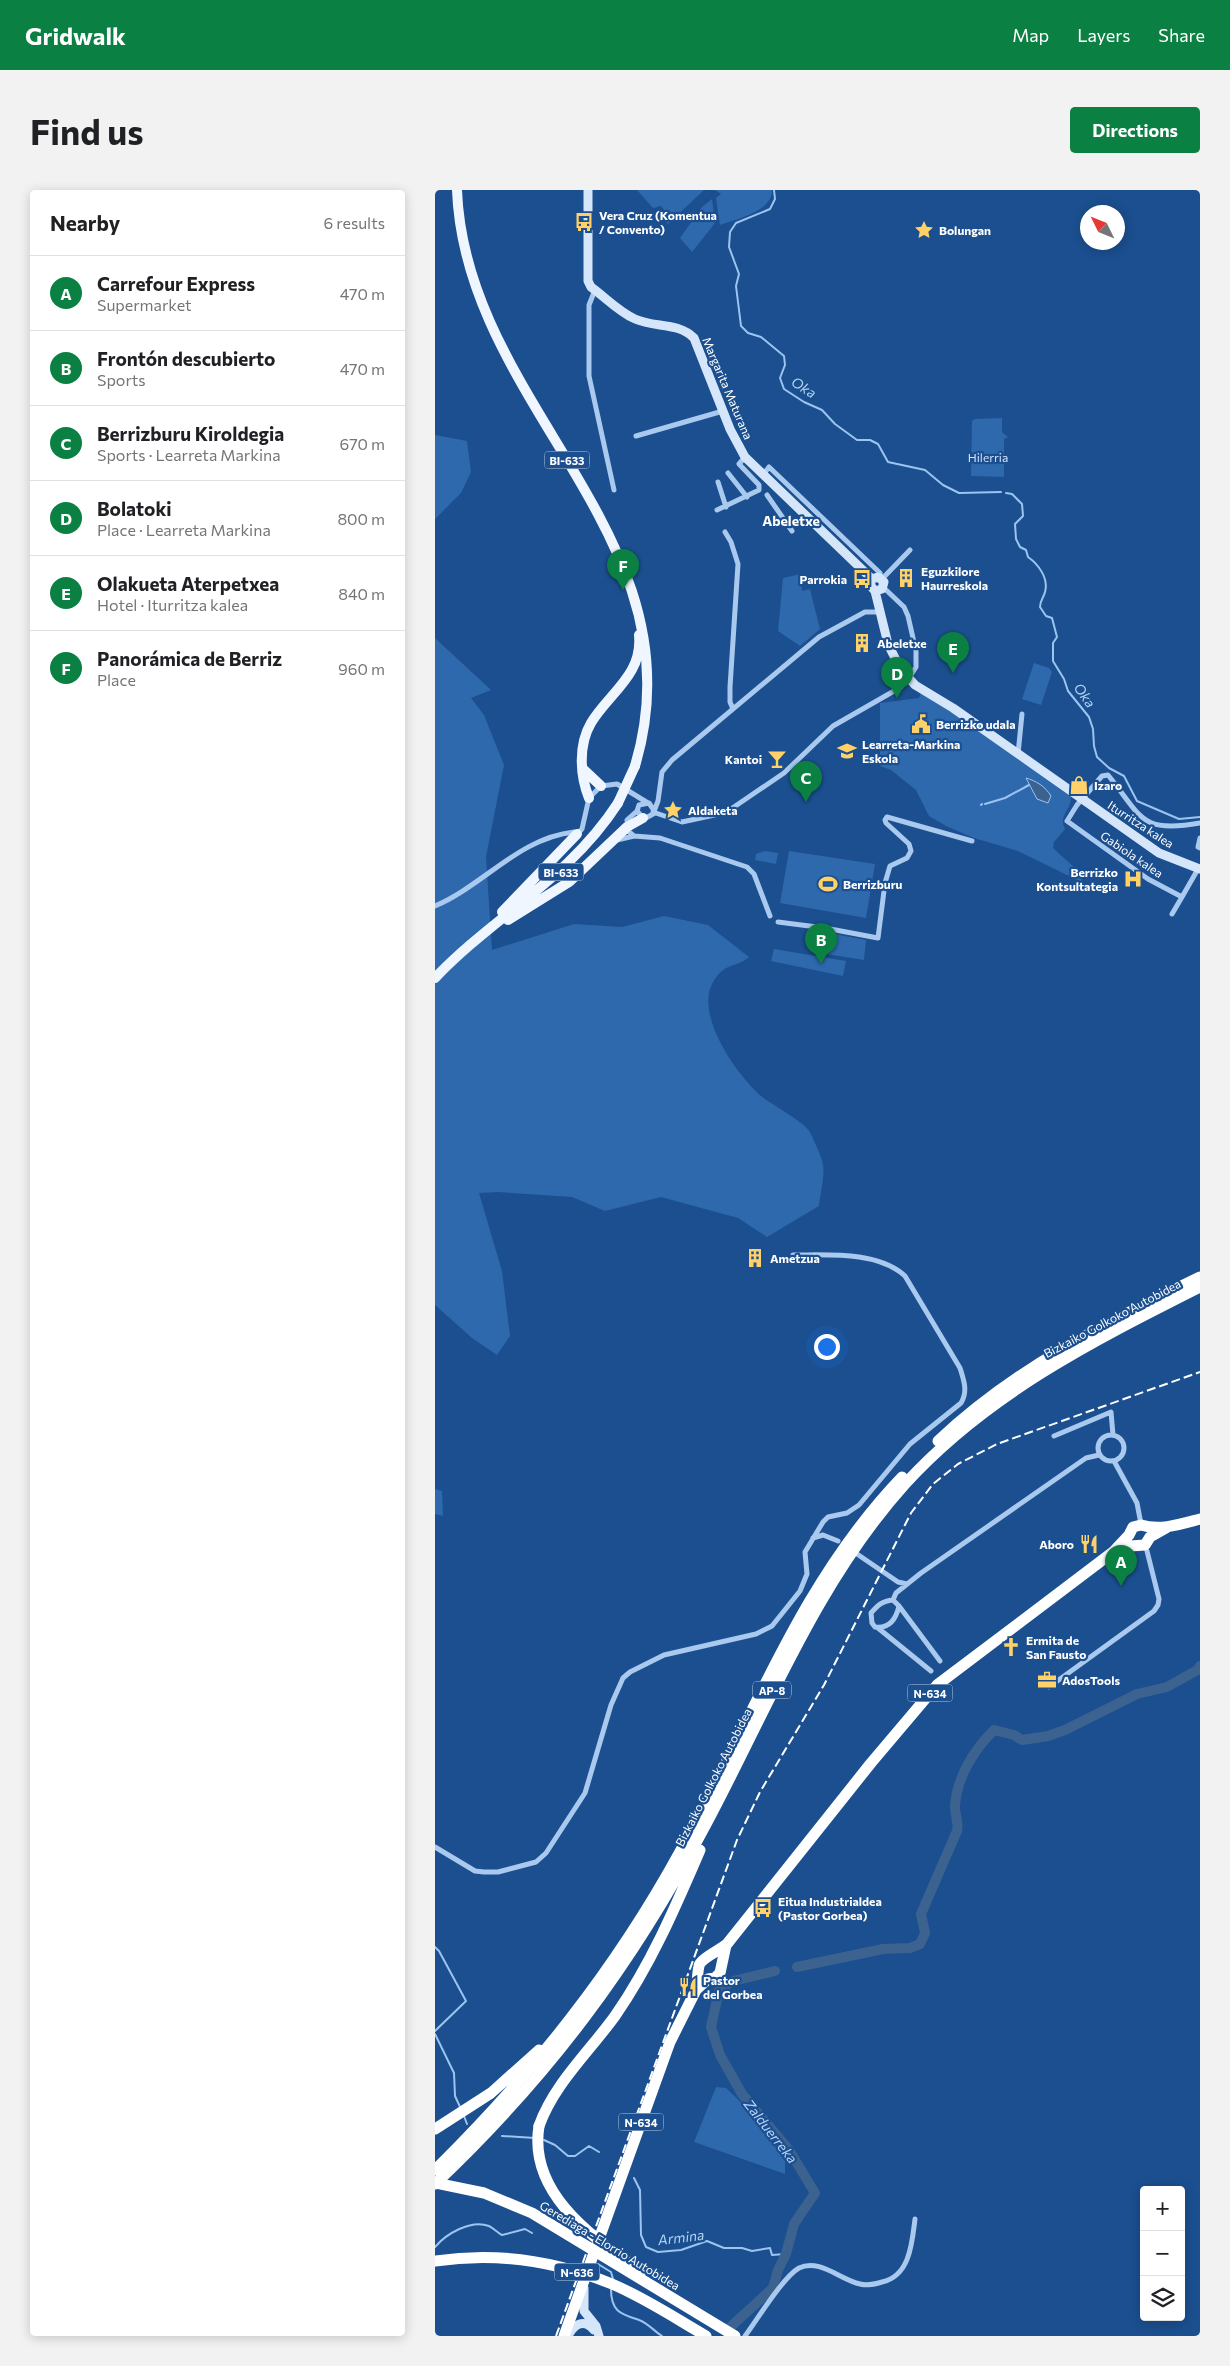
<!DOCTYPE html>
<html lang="en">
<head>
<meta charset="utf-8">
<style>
	body { margin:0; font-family:Commissioner,sans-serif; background:#f2f2f2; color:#202124 }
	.controls { position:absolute; right:15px; bottom:15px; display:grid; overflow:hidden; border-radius:5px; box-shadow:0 2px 12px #0003 }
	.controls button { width:45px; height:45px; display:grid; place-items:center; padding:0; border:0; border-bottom:1px solid #e0e0e0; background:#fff; color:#202124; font:25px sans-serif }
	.compass { position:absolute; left:645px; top:15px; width:45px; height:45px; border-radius:50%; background:#fff; box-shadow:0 2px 12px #0003; rotate:313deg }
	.you { position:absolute; left:391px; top:1156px; width:18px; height:18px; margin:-12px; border:4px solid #fff; border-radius:50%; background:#1a73e8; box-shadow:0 0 0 8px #1a73e833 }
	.badge { display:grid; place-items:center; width:32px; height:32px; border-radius:50%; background:#0b8043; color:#fff; font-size:16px; font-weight:700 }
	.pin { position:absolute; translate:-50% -41px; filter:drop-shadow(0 1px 2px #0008) }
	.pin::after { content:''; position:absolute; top:26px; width:18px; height:15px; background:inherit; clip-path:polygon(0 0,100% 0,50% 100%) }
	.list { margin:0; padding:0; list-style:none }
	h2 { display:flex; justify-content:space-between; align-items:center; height:65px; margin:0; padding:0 20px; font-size:21px }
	h2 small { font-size:16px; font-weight:400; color:#757577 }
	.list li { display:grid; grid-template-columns:32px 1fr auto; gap:15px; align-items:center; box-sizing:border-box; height:75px; padding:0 20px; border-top:1px solid #e0e0e0 }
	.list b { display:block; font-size:19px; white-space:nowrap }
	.list p { margin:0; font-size:16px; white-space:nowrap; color:#757577 }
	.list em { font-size:16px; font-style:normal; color:#757577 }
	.icon { flex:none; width:28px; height:28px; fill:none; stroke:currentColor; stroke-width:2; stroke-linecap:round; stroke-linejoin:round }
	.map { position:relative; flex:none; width:765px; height:2146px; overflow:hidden; border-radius:5px }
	header { display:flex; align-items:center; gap:30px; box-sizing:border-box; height:70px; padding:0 25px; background:#0b8043; color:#fff }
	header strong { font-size:24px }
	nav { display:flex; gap:28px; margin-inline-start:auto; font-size:18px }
	.intro { display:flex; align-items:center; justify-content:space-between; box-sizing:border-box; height:120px; padding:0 30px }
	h1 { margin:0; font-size:35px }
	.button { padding:12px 22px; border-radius:5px; background:#0b8043; color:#fff; font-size:18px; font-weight:700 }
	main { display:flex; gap:30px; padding:0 30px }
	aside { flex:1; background:#fff; border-radius:5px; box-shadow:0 2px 12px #0003 }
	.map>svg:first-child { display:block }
	.green { fill:#2e69ad }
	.water { fill:#3c6290; stroke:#9cc4f0 }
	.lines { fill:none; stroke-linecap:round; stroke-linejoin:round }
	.stream { stroke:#9cc4f0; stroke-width:2 }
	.river { stroke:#3c6290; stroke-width:10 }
	.street { stroke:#a9c9ee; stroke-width:5 }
	.secondary { stroke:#d6e6fa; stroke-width:9 }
	.primary { stroke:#f0f6ff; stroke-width:10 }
	.highway { stroke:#fff; stroke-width:11 }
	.rail { stroke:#fff; stroke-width:2; stroke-dasharray:9 4; stroke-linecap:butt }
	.primary-bridge { stroke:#f0f6ff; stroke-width:10 }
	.highway-bridge { stroke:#fff; stroke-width:11 }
	.labels { text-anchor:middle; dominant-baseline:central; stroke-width:4.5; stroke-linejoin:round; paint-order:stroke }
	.shield { fill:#1b4f8f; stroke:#bbcadd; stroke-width:1 }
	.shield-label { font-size:11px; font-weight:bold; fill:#fff }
	.poi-label { font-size:12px; font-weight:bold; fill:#fff; stroke:#1b4f8f; text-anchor:start }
	.street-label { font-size:12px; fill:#fff; stroke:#1b4f8f }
	.park-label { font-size:12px; fill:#cfe3fa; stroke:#1b4f8f }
	.water-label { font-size:14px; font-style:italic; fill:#b5d3f5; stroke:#1b4f8f }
	.neighbourhood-label { font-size:14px; font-weight:bold; fill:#fff; stroke:#1b4f8f }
</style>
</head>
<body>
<header>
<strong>Gridwalk</strong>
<nav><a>Map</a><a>Layers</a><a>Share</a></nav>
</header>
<div class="intro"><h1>Find us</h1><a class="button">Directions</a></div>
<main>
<aside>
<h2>Nearby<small>6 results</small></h2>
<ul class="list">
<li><span class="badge">A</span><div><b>Carrefour Express</b><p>Supermarket</p></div><em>470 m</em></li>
<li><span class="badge">B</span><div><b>Frontón descubierto</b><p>Sports</p></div><em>470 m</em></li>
<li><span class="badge">C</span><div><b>Berrizburu Kiroldegia</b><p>Sports · Learreta Markina</p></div><em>670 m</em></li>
<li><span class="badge">D</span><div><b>Bolatoki</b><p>Place · Learreta Markina</p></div><em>800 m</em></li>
<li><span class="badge">E</span><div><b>Olakueta Aterpetxea</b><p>Hotel · Iturritza kalea</p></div><em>840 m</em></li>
<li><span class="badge">F</span><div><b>Panorámica de Berriz</b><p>Place</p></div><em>960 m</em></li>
</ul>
</aside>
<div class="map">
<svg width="765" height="2146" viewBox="0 0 765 2146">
	<rect width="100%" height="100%" fill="#1b4f8f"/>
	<path class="green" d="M 202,0 L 269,0 L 233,34 L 227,28 L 232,23 L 226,16 L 218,18 Z
		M 280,0 L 337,0 C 337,22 302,29 285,35 L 281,8 L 286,4 Z
		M 277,9 L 280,33 L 257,62 L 245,48 L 267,17 Z
		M 567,228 L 567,242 L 573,247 L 569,249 L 569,287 L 536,286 L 537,231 L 540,229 Z
		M 0,245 L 32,251 L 36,282 L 26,303 L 0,329 Z
		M 366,384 L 367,401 L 375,399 L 385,439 L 365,456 L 343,441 L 348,388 Z
		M 0,448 L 56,500 L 36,508 L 49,525 L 69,575 L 51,667 L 57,760 L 139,734 L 187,737 L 229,726 L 273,735 L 314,767 C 302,778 291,771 278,792 C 259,825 302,885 326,906 C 337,915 368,931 375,942 C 379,951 386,965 388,974 C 390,987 385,1004 384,1016 L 332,1047 L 303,1028 L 226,1007 L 170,1021 L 137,1007 L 63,1002 L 44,1003 L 67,1081 L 75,1146 L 62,1165 L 37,1148 L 0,1115 Z
		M 599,473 L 614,478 L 617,482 L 606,515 L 587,509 Z
		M 486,503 L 506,514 L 636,607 C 636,621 623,625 630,639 L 619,652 L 618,658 L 649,686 L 646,692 L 583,661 L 539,648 L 511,636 L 494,626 L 481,600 L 456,580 L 445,576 L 445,513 L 484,508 Z
		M 330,661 L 343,663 L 341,674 L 320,670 L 321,664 Z
		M 354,661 L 440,674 L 431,728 L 345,713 Z
		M 394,743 L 431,750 L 429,770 L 391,764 Z
		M 339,759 L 411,771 L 408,786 L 336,771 Z
		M 0,1299 L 7,1301 L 8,1326 L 0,1324 Z
		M 281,1897 L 291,1898 L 317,1923 L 350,1971 L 350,1984 L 259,1952 Z"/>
	<path class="water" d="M 591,588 C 601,591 610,596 616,606 L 613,613 L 602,609 Z"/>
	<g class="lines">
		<path class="stream" d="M 339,0 L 340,9 L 335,19 L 301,33 L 295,42 L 294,57 L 304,84 L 301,96 L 306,136 L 313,143 L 326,147 L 349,166 L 350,175 L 345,188 L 349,199 L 369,212 L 387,220 L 400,234 L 422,250 L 435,250 L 443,254 L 453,272 L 490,280 L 508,295 L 524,303 L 566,302
			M 571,303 L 577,304 L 587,314 L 588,326 L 580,334 L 581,349 L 585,357 L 591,360 L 593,367 C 603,374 614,388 610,402 C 609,407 605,410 605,417 L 611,426 L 617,428 L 622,447 L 618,453 L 618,471 L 629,489 L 633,501 L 654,527 L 658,539 L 659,556 L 662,567 L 674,578 L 689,586 L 702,611 L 744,629 L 765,627
			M 550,614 L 570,608 L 594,595
			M 546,615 L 547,614
			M 0,1757 L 4,1761 L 31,1811 L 0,1841
			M 0,1844 L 19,1883 L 20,1906 L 26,1919
			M 29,1926 L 32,1934
			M 67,1946 L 100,1948
			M 109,1950 L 120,1955 L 133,1966 L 140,1966 L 154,1956 L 164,1962
			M 199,1988 L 205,2000 L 206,2045 L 211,2057 L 223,2062 L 246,2060 L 272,2051 L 289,2058 L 307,2058 L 317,2061 L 335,2058 L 337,2065 L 351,2064
			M 0,2057 C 11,2044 36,2029 54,2036 C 58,2038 63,2043 67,2045 L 90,2039 L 97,2043
			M 163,2074 L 176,2082 L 178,2089
			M 176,2099 C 176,2122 186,2124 204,2130 C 213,2133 220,2142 227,2146"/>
		<path class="river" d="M 362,1777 L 448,1759 L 475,1758 L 485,1754 L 490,1743 L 486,1724 L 522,1641 C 524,1632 520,1626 520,1617 C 521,1589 539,1559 559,1540 L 579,1545 L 587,1550 L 613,1546 L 630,1540 L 702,1504 L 732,1497 L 764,1479 L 765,1476
			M 294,2146 L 291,2141 L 338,2098 L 343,2080 L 351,2064 L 359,2034 L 380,2003 L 354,1960 L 307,1904 L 285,1865 L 276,1837 L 284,1800 L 298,1791 L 340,1781"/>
		<path class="street" d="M 160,100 L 154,115 L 154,186 L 179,300
			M 201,246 L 288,221
			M 293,283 L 312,307
			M 328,285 L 334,277 L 445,383 L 446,388
			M 283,292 L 291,317
			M 332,305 L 357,341
			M 282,320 L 324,300 L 324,295 L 304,274 L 310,267
			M 290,342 L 296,352 L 303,374 L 295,497 L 295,512 L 298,519
			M 447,389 L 475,360
			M 448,397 L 469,417 L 473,426 L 481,461 L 481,477 L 474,488
			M 583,564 L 587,524
			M 218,619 L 214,613 L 204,615 L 202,621 L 209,629 L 218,624 L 223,611 L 227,582 L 237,570 L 384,447 L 430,422 L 444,422
			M 202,621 L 192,630 L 193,641 L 199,646 L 225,648 L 312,677 L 319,684 L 335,726
			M 218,622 L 247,632 L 284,624 L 296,619 L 349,583 L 398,536 L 466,497 L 473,487
			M 765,648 L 763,657 L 765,658
			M 182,650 L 199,646
			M 763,679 L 747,707 L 713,689 L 632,631 L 642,615 L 667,586 L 673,585 C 707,627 705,644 765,633
			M 0,716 C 49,695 84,648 139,642 L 142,644 L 147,639 L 154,608 L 166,596 L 182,594 L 213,613
			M 737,724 L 747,707
			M 343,732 L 390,738 L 443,748 L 450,693 L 455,676 L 472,668 L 476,661 L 474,654 L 451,633 L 450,630 L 452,627 L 537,651
			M663 1258a13 13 0 1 1 26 0a13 13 0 1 1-26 0Z
			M 619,1246 L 676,1222 L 678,1245
			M 679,1271 L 702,1313 L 706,1334
			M 378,1348 L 388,1345 L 403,1351
			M 422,1364 L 463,1392 L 472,1394
			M 458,1410 L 461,1403 L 486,1383 L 651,1268 L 664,1265
			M 458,1410 L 464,1416 C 461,1429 454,1439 440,1437 L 437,1433 L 436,1423 C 443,1415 447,1411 458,1410 Z
			M 464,1416 L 505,1471
			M 443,1438 L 496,1481
			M 614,1497 L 719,1421 L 723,1415 L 724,1409 L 712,1361
			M 0,1657 L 40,1681 L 49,1682 L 63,1682 L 101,1672 L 111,1663 L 150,1603 L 176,1515 L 188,1488 L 195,1482 L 229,1465 L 321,1444 L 337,1436 L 365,1401 L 372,1384 L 370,1362 L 388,1332 L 393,1327 L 412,1323 L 424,1315 L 475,1254 L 526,1213 C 533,1201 529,1191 525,1178 L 470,1086 C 443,1061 393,1065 358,1065
			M 310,2146 C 322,2130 348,2087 364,2078 C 384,2068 406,2090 425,2094 C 433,2096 440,2094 447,2092 C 475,2086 477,2053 480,2029"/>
		<path class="secondary" d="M 153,0 L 153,91 L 156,97 C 170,107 184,122 200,129 C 220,138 243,132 259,148 L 295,239 L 310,267 L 437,389
			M 437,389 L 435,395 L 440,401 L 453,454 L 465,478 L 480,495 L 518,518 L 724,663 L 765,679
			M 437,389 L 443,387 L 449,392 L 447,399 L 440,401
			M 149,2098 L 149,2121 L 161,2136 L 164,2146
			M 133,2146 C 139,2134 149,2128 159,2140"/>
		<path class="primary" d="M 22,0 C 30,216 269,347 200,576
			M 149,580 L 166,596
			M 154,608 C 145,586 143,555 156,533 C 174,503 208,485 204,445
			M 67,722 L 142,644
			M 73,730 L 134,692 L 192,637 L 208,628
			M 0,788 C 60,725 134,689 183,613"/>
		<path class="highway" d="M 503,1251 C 579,1179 672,1132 765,1087
			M 680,1362 L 695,1356 L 710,1355 L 715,1347 L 731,1338
			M 261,1800 C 263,1792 262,1784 264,1776 C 265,1769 285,1760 292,1754 L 436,1573 L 502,1495 L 678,1362 L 694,1345 L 698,1337 L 706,1335 C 725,1341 746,1334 765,1329
			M 104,1936 C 119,1894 154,1862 180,1826 C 216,1774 240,1718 265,1660
			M 0,1939 L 56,1903 L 104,1860
			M 0,1980 C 98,1883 180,1781 246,1660 C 316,1533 365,1393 467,1287
			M 0,1994 C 113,1887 197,1775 269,1638 C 332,1521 380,1394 470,1294 C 552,1204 658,1151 765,1097
			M 129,2146 L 235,1852 L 261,1800 L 273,1789 L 280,1788 L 285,1783 L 291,1755"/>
		<path class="rail" d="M 121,2146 L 302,1650 L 325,1602 L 389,1495 L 476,1323 L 498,1294 L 523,1274 L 562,1254 L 765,1182"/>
		<path class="primary-bridge" d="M 183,613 L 200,576"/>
		<path class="highway-bridge" d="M 104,1936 C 93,2004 158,2047 206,2082
			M 0,1993 L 49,2003 L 97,2023 L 300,2146
			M 0,2071 C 60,2062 121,2071 177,2094 C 210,2108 240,2128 271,2146"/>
	</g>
	<defs>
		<g id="bus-bare" transform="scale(1.5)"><path d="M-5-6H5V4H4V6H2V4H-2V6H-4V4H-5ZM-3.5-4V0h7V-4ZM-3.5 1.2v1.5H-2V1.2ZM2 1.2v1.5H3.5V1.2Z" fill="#ffd166" stroke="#1b4f8f" stroke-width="2.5" paint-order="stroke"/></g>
		<g id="sight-bare" transform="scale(1.5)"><path d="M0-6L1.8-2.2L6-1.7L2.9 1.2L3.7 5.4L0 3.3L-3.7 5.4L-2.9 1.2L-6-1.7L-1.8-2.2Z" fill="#ffd166" stroke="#1b4f8f" stroke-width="2.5" paint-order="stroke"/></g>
		<g id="building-bare" transform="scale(1.5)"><path d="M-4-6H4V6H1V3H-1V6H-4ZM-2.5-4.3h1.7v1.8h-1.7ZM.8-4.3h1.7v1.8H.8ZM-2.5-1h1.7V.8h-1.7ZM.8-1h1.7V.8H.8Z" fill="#ffd166" stroke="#1b4f8f" stroke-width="2.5" paint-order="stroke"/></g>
		<g id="civic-bare" transform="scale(1.5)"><path d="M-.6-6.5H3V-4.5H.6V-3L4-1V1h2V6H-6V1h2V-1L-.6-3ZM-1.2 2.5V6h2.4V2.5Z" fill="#ffd166" stroke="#1b4f8f" stroke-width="2.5" paint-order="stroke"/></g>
		<g id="school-bare" transform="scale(1.5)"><path d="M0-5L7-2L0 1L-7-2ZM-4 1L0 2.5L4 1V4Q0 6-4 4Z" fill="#ffd166" stroke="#1b4f8f" stroke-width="2.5" paint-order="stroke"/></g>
		<g id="bar-bare" transform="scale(1.5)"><path d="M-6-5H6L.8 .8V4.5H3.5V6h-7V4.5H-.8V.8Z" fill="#ffd166" stroke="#1b4f8f" stroke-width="2.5" paint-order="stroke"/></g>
		<g id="shop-bare" transform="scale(1.5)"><path d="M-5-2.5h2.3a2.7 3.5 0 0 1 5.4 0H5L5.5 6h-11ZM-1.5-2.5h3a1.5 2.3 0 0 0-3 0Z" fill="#ffd166" stroke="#1b4f8f" stroke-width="2.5" paint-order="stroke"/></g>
		<g id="hospital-bare" transform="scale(1.5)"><path d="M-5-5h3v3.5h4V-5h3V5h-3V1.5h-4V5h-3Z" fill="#ffd166" stroke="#1b4f8f" stroke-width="2.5" paint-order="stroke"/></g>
		<g id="stadium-bare" transform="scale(1.5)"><path d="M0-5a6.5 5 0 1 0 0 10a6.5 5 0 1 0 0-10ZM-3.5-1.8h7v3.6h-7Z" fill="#ffd166" stroke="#1b4f8f" stroke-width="2.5" paint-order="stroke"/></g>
		<g id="restaurant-bare" transform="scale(1.5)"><path d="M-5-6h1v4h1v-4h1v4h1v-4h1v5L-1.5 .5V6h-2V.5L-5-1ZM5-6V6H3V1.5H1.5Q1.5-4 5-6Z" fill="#ffd166" stroke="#1b4f8f" stroke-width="2.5" paint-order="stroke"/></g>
		<g id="church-bare" transform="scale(1.5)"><path d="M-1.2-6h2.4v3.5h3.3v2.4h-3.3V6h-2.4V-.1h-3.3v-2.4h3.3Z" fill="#ffd166" stroke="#1b4f8f" stroke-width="2.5" paint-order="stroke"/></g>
		<g id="office-bare" transform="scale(1.5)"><path d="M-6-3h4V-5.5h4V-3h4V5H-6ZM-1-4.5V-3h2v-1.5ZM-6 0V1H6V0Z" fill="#ffd166" stroke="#1b4f8f" stroke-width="2.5" paint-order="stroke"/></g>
	</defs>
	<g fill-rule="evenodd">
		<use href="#bus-bare" x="149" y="32"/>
		<use href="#sight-bare" x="489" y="40"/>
		<use href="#building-bare" x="471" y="388"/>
		<use href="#bus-bare" x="427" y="389"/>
		<use href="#building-bare" x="427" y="453"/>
		<use href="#civic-bare" x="486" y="534"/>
		<use href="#school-bare" x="412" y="561"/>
		<use href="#bar-bare" x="342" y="569"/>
		<use href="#shop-bare" x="644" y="595"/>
		<use href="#sight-bare" x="238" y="620"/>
		<use href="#hospital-bare" x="698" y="689"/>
		<use href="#stadium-bare" x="393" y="694"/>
		<use href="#building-bare" x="320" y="1068"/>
		<use href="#restaurant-bare" x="654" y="1354"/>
		<use href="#church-bare" x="576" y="1457"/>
		<use href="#office-bare" x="612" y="1490"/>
		<use href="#bus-bare" x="328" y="1718"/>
		<use href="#restaurant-bare" x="253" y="1797"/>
	</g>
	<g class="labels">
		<g class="shield">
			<rect x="109.5" y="261.5" width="45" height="17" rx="4"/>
			<rect x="103.5" y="673.5" width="45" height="17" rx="4"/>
			<rect x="318" y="1491.5" width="38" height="17" rx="4"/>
			<rect x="472.5" y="1494.5" width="45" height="17" rx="4"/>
			<rect x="183.5" y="1923.5" width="45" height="17" rx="4"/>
			<rect x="119.5" y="2073.5" width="45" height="17" rx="4"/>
		</g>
		<g class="shield-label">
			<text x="132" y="270">BI-633</text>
			<text x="126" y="682">BI-633</text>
			<text x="337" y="1500">AP-8</text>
			<text x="495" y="1503">N-634</text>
			<text x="206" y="1932">N-634</text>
			<text x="142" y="2082">N-636</text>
		</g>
		<g class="poi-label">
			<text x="164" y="25">Vera Cruz (Komentua<tspan x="164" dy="14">/ Convento)</tspan></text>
			<text x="504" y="40">Bolungan</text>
			<text x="486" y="381">Eguzkilore<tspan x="486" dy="14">Haurreskola</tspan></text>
			<text x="412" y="389" text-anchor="end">Parrokia</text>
			<text x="442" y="453">Abeletxe</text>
			<text x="501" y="534">Berrizko udala</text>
			<text x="427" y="554">Learreta-Markina<tspan x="427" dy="14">Eskola</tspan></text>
			<text x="327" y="569" text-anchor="end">Kantoi</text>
			<text x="659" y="595">Izaro</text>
			<text x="253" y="620">Aldaketa</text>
			<text x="683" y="682" text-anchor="end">Berrizko<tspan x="683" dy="14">Kontsultategia</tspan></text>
			<text x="408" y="694">Berrizburu</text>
			<text x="335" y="1068">Ametzua</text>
			<text x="639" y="1354" text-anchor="end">Aboro</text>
			<text x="591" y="1450">Ermita de<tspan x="591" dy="14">San Fausto</tspan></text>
			<text x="627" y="1490">AdosTools</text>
			<text x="343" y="1711">Eitua Industrialdea<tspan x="343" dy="14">(Pastor Gorbea)</tspan></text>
			<text x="268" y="1790">Pastor<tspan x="268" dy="14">del Gorbea</tspan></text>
		</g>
		<g class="street-label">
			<text transform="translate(293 198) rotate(67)">Margarita Maturana</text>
			<text transform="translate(706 634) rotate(33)">Iturritza kalea</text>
			<text transform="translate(697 664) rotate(34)">Gabiola kalea</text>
			<text transform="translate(677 1128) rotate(-28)">Bizkaiko Golkoko Autobidea</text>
			<text transform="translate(278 1587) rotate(-63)">Bizkaiko Golkoko Autobidea</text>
			<text transform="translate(175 2055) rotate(31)">Gerediaga - Elorrio Autobidea</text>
		</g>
		<g class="park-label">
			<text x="553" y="267">Hilerria</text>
		</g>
		<g class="water-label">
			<text transform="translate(369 197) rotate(33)">Oka</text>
			<text transform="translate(650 505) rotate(55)">Oka</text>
			<text transform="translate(336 1941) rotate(52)">Zalduerreka</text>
			<text transform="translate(246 2047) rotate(-7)">Armina</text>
		</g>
		<g class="neighbourhood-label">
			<text x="356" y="330">Abeletxe</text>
		</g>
	</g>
</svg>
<div class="controls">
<button>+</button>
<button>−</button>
<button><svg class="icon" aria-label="layers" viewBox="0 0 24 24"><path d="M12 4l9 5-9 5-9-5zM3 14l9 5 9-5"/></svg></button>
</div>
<svg class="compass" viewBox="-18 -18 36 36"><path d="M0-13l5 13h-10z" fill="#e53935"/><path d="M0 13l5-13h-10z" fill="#757577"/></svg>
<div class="you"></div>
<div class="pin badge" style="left:686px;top:1396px">A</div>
<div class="pin badge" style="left:386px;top:774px">B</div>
<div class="pin badge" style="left:371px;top:612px">C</div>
<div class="pin badge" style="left:462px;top:508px">D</div>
<div class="pin badge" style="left:518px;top:483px">E</div>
<div class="pin badge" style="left:188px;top:400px">F</div>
</div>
</main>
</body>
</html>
